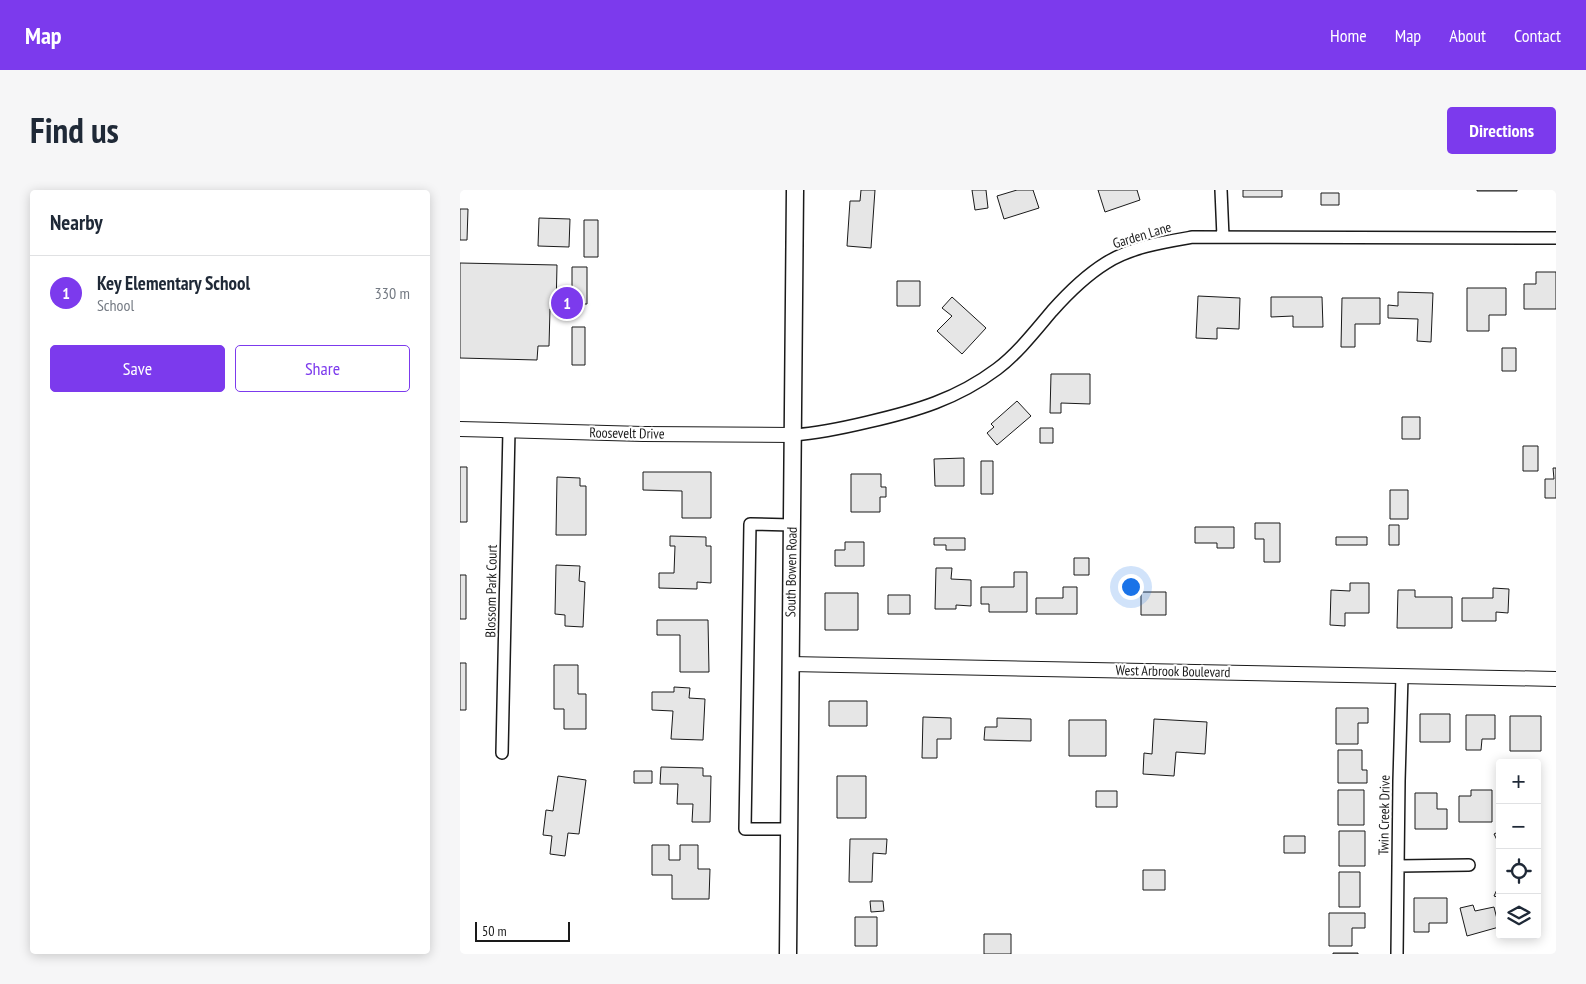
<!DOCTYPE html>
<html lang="en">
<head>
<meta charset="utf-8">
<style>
	body { margin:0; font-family:"PT Sans Narrow",sans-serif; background:#f6f6f7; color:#1f2937 }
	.controls { position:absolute; right:15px; bottom:15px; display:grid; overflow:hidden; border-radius:5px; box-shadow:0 2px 12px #0003 }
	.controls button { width:45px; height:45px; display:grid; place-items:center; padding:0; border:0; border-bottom:1px solid #e0e1e3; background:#fff; color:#1f2937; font:25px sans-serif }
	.scale { position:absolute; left:15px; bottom:12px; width:95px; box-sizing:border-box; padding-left:5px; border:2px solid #1a1a1a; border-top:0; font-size:14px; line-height:18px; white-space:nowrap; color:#1a1a1a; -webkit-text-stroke:4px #fff; paint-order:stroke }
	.you { position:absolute; left:670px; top:396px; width:18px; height:18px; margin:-12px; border:4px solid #fff; border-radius:50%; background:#1a73e8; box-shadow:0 0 0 8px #1a73e833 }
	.badge { display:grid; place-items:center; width:32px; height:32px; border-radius:50%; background:#7c3aed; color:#fff; font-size:16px; font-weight:700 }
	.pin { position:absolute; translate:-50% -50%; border:2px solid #fff; box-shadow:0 1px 5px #0006 }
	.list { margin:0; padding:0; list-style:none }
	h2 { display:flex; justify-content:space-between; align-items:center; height:65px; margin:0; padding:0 20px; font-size:21px }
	h2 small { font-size:16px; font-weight:400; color:#747a83 }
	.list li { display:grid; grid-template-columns:32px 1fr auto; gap:15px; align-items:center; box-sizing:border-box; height:75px; padding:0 20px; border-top:1px solid #e0e1e3 }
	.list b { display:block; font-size:19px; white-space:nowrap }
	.list p { margin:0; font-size:16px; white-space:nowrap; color:#747a83 }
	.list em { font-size:16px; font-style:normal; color:#747a83 }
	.actions { display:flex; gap:10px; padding:15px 20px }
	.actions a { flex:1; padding:11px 0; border:1px solid #7c3aed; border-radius:5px; text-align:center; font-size:18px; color:#7c3aed }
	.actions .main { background:#7c3aed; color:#fff }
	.icon { flex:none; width:28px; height:28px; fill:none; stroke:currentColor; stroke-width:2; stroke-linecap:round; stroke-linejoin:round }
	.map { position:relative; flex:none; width:1096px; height:764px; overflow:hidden; border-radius:5px }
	header { display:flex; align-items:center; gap:30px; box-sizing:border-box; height:70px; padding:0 25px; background:#7c3aed; color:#fff }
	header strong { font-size:24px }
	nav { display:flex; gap:28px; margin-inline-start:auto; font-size:18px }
	.intro { display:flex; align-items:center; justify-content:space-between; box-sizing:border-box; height:120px; padding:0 30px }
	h1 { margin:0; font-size:35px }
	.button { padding:12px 22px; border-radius:5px; background:#7c3aed; color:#fff; font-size:18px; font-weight:700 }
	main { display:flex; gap:30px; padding:0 30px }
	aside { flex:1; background:#fff; border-radius:5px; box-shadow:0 2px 12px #0003 }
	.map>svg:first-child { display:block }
	.building { fill:#e6e6e6; stroke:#1a1a1a }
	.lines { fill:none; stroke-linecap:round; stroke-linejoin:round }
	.minor-casing { stroke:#1a1a1a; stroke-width:14 }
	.tertiary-casing { stroke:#1a1a1a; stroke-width:16 }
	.secondary-casing { stroke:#1a1a1a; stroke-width:19 }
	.minor { stroke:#fff; stroke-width:11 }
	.tertiary { stroke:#fff; stroke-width:14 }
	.secondary { stroke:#fff; stroke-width:16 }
	.labels { text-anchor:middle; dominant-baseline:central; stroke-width:4; stroke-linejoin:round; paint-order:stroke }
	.street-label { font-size:14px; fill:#1a1a1a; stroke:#fff }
</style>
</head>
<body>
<header>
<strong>Map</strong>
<nav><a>Home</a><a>Map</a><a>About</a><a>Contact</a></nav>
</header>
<div class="intro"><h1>Find us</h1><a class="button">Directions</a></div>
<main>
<aside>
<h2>Nearby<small></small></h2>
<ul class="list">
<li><span class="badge">1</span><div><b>Key Elementary School</b><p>School</p></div><em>330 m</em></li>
</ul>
<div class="actions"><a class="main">Save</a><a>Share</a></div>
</aside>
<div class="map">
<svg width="1096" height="764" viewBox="0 0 1096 764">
	<rect width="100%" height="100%" fill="#fff"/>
	<path class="building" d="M 401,0 L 415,0 L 411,58 L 387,56 L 390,11 L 400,11 Z
		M 512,0 L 526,0 L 528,18 L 515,20 Z
		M 557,0 L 573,0 L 579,18 L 544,29 L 537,6 Z
		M 638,0 L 677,0 L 680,10 L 645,22 Z
		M 783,0 L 822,0 L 822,7 L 783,7 Z
		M 1017,0 L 1057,0 L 1057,1 L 1017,1 Z
		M 861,3 L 879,3 L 879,15 L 861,15 Z
		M 0,19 L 8,19 L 7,50 L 0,50 Z
		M 79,28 L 110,29 L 109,57 L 78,56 Z
		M 124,30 L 138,30 L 138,67 L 124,67 Z
		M 0,73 L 97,75 L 96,119 L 90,119 L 89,156 L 78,156 L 77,170 L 0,168 Z
		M 112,77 L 127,77 L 127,114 L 112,114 Z
		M 1076,82 L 1096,82 L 1096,119 L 1064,119 L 1064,94 L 1076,94 Z
		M 437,91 L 460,91 L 460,116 L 437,116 Z
		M 1007,98 L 1046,98 L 1046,125 L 1029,125 L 1029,141 L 1007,141 Z
		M 938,102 L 973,103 L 971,152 L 957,151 L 958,129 L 928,128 L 928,115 L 938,116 Z
		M 738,106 L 780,108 L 779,139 L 757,138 L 757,149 L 736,148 Z
		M 492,107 L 526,138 L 502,164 L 477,141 L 492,126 L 482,118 Z
		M 811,107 L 862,107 L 863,137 L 833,137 L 833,126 L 811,127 Z
		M 882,108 L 920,108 L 920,134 L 895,134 L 895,157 L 881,157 Z
		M 112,137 L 125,137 L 125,175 L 112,175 Z
		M 1042,158 L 1056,158 L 1056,181 L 1042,181 Z
		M 591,184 L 630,184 L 630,214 L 601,213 L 601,223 L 590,223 Z
		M 557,211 L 571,226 L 537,255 L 527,243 L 534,237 L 531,234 Z
		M 942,227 L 960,227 L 960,249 L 942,249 Z
		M 580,238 L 593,238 L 593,253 L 580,253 Z
		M 1063,256 L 1078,256 L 1078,281 L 1063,281 Z
		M 504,268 L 504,296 L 475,296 L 474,269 Z
		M 521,271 L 533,271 L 533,304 L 521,304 Z
		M 0,277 L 7,277 L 7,332 L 0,332 Z
		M 1093,278 L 1096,278 L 1096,308 L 1085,308 L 1085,289 L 1094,289 Z
		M 183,282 L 251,282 L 251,328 L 222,328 L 222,301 L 183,300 Z
		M 391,284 L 421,284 L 421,297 L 426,297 L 426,307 L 420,307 L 420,322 L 391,322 Z
		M 97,287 L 120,288 L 120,296 L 126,296 L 126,345 L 96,345 Z
		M 930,300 L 948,300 L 948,329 L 930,329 Z
		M 795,333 L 820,333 L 820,372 L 804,372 L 804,349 L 795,349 Z
		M 929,335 L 939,335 L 939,355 L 929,355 Z
		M 735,337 L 774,337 L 774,358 L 757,358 L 757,353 L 735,353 Z
		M 210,346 L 246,347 L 246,356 L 251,356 L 251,393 L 237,392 L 237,399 L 199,398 L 199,383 L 214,383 L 215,356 L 210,356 Z
		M 876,347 L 907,347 L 907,355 L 876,355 Z
		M 474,348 L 505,348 L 505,360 L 486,360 L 486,355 L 474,355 Z
		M 385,352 L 404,352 L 404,376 L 375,376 L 375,360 L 385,360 Z
		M 614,368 L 629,368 L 629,385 L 614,385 Z
		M 96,375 L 120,376 L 119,391 L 125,392 L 123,437 L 105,436 L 105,425 L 95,424 Z
		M 476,378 L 492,378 L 491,389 L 511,390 L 511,416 L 496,415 L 496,419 L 475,419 Z
		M 554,382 L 567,382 L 567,422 L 529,422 L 529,414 L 521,414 L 521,397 L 554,397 Z
		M 0,385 L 6,385 L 6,429 L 0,429 Z
		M 890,393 L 909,393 L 909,423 L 885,423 L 885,436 L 870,435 L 871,400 L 890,401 Z
		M 603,397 L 617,397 L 617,424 L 576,424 L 576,408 L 603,408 Z
		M 1033,398 L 1049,399 L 1048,423 L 1036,422 L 1036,431 L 1002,431 L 1002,408 L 1033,408 Z
		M 938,400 L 955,400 L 955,407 L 992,407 L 992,438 L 937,438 Z
		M 681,402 L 706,402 L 706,425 L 681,425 Z
		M 365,403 L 398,403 L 398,440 L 365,440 Z
		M 428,405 L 450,405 L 450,424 L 428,424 Z
		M 197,430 L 248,430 L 249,482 L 220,482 L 220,445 L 197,445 Z
		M 0,473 L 6,473 L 6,520 L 0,520 Z
		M 94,475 L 118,475 L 118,504 L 126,504 L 126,539 L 104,539 L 104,519 L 94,519 Z
		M 214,497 L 230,498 L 229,508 L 245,509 L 243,550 L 211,549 L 213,521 L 192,520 L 192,502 L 214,502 Z
		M 369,511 L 407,511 L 407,536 L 369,536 Z
		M 876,518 L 908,518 L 908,533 L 898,533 L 898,554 L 876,554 Z
		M 960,524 L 990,524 L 990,552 L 960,552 Z
		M 1006,525 L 1035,525 L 1035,549 L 1022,549 L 1021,560 L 1006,560 Z
		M 1050,526 L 1081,526 L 1081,561 L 1050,561 Z
		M 463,527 L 491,528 L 491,549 L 477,549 L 477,568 L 462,568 Z
		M 537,528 L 571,529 L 571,551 L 524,550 L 525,537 L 537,537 Z
		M 694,529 L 747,532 L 745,564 L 716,562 L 714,586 L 683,584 L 684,563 L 692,564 Z
		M 609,530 L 646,530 L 646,566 L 609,566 Z
		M 878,560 L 902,560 L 902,580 L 907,580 L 907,593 L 878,593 Z
		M 201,577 L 243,578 L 243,586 L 251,586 L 250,632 L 232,632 L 233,614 L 217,614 L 218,594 L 200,594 Z
		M 174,581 L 192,581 L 192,593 L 174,593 Z
		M 98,586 L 126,590 L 119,644 L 108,643 L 105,666 L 90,664 L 92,646 L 83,645 L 86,620 L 93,621 Z
		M 377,586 L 406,586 L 406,628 L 377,628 Z
		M 878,600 L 904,600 L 904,635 L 878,635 Z
		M 1011,600 L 1032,600 L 1032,632 L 999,632 L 999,606 L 1011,606 Z
		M 636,601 L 657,601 L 657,617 L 636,617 Z
		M 955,603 L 977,603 L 977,619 L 987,619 L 987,639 L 955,639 Z
		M 879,641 L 905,641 L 905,676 L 879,676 Z
		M 1040,641 L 1040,656 L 1034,644 Z
		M 824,646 L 845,646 L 845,663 L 824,663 Z
		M 390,649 L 427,649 L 426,664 L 413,663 L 412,692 L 389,692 Z
		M 192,655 L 209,655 L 209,670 L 220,670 L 220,655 L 238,655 L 238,679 L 250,679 L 249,709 L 212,709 L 212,685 L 192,685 Z
		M 683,680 L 705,680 L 705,700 L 683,700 Z
		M 879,682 L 900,682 L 900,717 L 879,717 Z
		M 1040,693 L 1040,708 L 1034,706 Z
		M 954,708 L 987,708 L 987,733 L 969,733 L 969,742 L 954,742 Z
		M 410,711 L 423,711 L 424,721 L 411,722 Z
		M 1013,715 L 1015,721 L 1034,717 L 1039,737 L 1007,746 L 1000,718 Z
		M 869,723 L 905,723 L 905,738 L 892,738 L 892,756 L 869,756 Z
		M 395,727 L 417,727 L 417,756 L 395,756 Z
		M 524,744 L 551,744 L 551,764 L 524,764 Z
		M 873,763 L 898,763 L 898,764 L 873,764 Z"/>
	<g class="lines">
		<g class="minor-casing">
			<path id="minor" d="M 761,0 L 763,47
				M 333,245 C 359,243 383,238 408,232 C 456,221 497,209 537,179 C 558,163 575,141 592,121 C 608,103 625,86 646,73 C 671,57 704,52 733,47 L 1096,48
				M 42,563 L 49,240
				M 329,639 L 285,639 L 290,334 L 332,335
				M 938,676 L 1009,675
				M 937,764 L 939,591 L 942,486"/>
		</g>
		<g class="tertiary-casing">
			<path id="tertiary" d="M 0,239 L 183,244 L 333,245
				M 330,474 L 1096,489"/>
		</g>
		<g class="secondary-casing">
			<path id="secondary" d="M 328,764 L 335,0"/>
		</g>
		<use href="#minor" class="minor"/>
		<use href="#tertiary" class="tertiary"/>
		<use href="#secondary" class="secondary"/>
	</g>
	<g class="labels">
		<g class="street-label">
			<text transform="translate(682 45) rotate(-17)">Garden Lane</text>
			<text transform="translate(167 243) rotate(1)">Roosevelt Drive</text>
			<text transform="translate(331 382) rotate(-89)">South Bowen Road</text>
			<text transform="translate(31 401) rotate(-89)">Blossom Park Court</text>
			<text transform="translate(713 481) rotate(1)">West Arbrook Boulevard</text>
			<text transform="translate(924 625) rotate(-89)">Twin Creek Drive</text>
		</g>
	</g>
</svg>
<div class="controls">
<button>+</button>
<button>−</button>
<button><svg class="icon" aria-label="locate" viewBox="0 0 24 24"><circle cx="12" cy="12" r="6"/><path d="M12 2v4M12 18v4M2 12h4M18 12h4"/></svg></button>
<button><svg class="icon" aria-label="layers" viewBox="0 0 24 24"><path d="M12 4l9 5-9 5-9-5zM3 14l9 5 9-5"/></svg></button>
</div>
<div class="scale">50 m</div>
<div class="you"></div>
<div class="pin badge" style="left:107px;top:113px">1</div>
</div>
</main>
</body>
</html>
